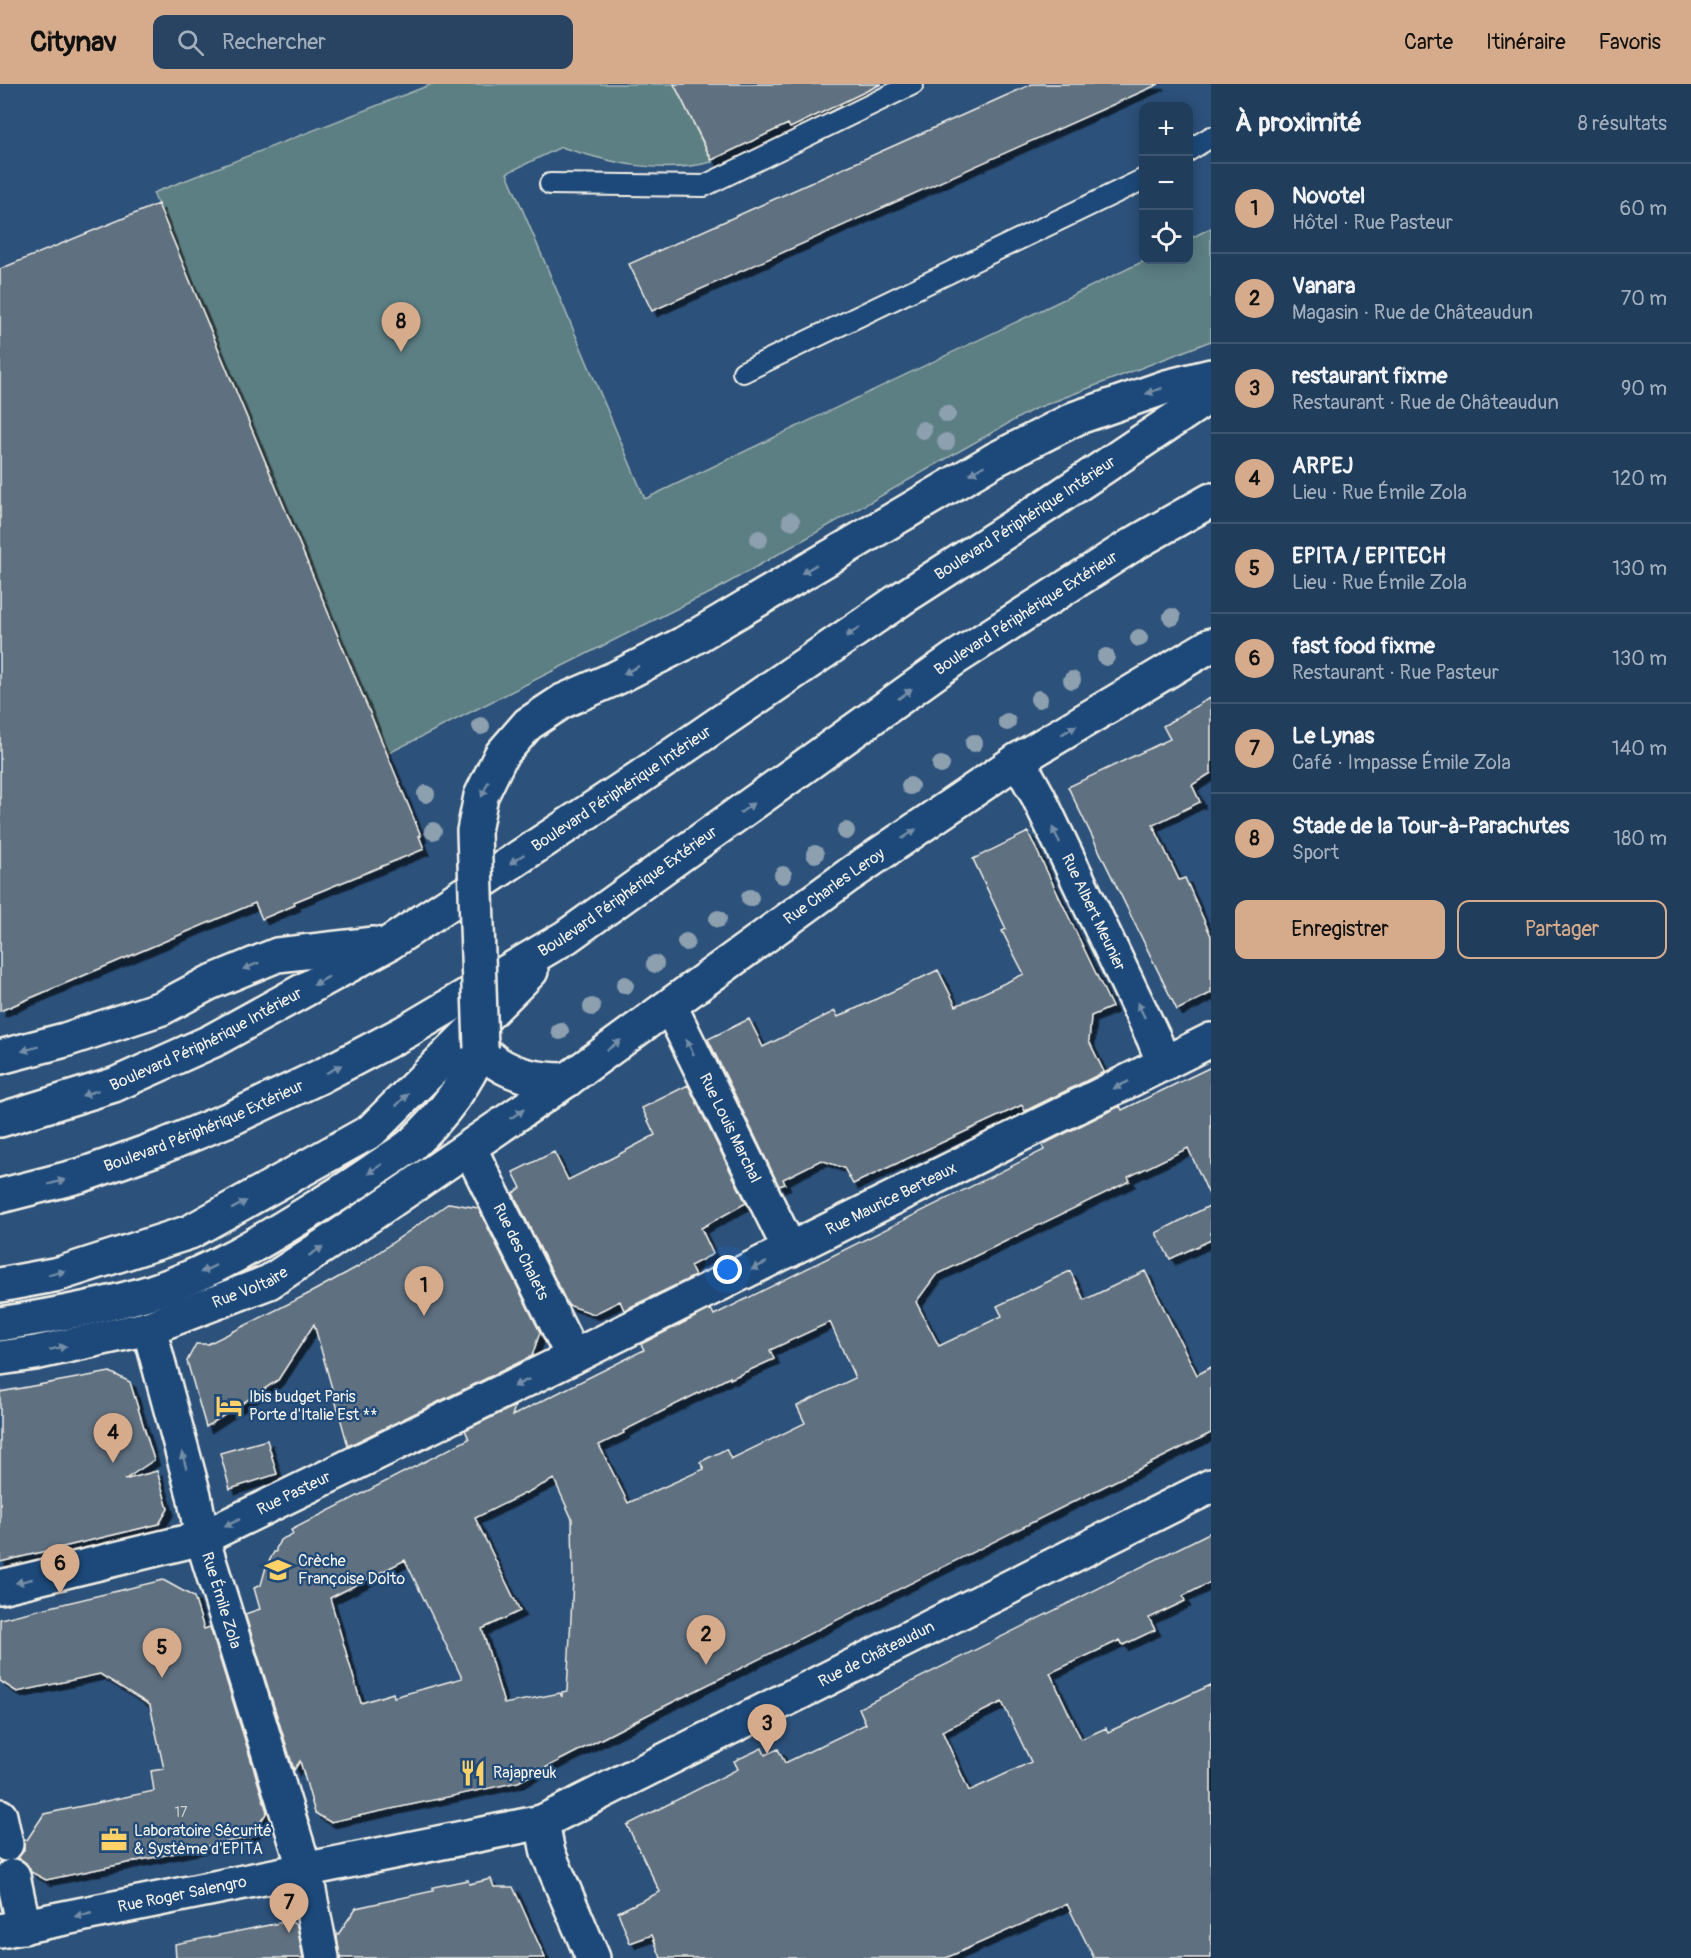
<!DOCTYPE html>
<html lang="fr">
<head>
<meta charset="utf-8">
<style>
	body { margin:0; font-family:Pangolin,sans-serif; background:#294462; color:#f1f3f6 }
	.controls { position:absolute; right:18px; top:18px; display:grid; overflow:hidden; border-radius:12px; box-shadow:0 3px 15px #0003 }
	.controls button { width:54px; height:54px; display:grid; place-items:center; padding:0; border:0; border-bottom:2px solid #3e5672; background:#213d5c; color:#f1f3f6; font:30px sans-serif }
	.you { position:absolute; left:728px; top:1186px; width:21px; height:21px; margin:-15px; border:4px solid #fff; border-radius:50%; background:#1a73e8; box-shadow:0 0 0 9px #1a73e833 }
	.badge { display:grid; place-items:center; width:39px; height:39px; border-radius:50%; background:#d6ab8b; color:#111; font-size:20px; font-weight:700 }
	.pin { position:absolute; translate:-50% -50px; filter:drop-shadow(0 2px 3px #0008) }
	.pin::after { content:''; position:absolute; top:32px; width:21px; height:18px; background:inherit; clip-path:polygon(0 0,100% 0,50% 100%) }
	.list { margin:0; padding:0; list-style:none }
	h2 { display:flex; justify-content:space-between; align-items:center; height:78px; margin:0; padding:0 24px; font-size:26px }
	h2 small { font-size:20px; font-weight:400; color:#a2aebb }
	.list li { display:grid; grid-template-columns:39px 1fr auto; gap:18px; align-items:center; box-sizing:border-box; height:90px; padding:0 24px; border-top:2px solid #3e5672 }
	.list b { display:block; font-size:22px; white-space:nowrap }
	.list p { margin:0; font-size:20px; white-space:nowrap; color:#a2aebb }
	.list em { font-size:20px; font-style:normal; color:#a2aebb }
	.actions { display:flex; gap:12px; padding:18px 24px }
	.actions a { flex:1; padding:14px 0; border:2px solid #d6ab8b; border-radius:12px; text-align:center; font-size:21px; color:#d6ab8b }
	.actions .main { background:#d6ab8b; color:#111 }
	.icon { flex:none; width:33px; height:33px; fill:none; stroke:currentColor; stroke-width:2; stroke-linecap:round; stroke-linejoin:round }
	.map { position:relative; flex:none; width:1211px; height:1874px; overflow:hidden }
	header { display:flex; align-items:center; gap:36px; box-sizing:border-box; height:84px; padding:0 30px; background:#d6ab8b; color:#111 }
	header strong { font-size:28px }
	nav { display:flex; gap:33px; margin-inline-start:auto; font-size:21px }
	.search { width:420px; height:54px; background:#294462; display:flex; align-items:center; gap:15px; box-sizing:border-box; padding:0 21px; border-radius:12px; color:#a2aebb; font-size:22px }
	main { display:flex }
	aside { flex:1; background:#213d5c }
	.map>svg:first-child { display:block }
	.green { fill:#5c7f84; stroke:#a8b8b6; stroke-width:1.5 }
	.building { fill:#5f6f80; stroke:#f4f1e8; stroke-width:1.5; fill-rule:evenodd; filter:url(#shadow) }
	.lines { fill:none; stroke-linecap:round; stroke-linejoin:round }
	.lane-casing { stroke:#f4f1e8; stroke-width:24 }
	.street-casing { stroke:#f4f1e8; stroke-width:38 }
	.secondary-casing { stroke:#f4f1e8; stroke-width:38 }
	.primary-casing { stroke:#f4f1e8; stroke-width:38 }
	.highway-casing { stroke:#f4f1e8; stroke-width:38 }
	.lane { stroke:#1f4a7a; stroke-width:20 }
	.street { stroke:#1f4a7a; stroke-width:33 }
	.secondary { stroke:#1f4a7a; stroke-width:33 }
	.primary { stroke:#1f4a7a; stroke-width:33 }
	.highway { stroke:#1f4a7a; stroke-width:33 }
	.highway-bridge-casing { stroke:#f4f1e8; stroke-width:38; stroke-linecap:butt }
	.highway-bridge { stroke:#1f4a7a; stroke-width:33 }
	.tree { fill:#8da0af }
	.oneway { fill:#748da6 }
	.labels { text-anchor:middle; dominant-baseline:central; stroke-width:4.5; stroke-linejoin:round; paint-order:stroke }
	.number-label { font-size:14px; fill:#cfd0ce }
	.street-label { font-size:16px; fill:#f4f1e8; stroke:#1f4a7a }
	.poi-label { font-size:16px; fill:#f4f1e8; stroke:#1f4a7a; text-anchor:start }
</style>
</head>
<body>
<header>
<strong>Citynav</strong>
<div class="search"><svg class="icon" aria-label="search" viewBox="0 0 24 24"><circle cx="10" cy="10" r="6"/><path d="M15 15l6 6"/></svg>Rechercher</div>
<nav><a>Carte</a><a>Itinéraire</a><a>Favoris</a></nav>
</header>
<main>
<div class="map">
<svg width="1211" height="1874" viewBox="0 0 1211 1874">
	<defs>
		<filter id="shadow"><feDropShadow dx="5.5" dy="5.5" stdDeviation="0" flood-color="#0009"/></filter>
	</defs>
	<rect width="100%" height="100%" fill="#2c517b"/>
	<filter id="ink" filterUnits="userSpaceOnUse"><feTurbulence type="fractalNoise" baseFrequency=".0167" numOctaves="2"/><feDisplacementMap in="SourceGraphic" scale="12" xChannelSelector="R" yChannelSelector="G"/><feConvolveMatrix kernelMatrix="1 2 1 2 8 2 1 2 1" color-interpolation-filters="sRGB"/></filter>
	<g filter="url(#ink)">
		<path class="green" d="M 432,0 L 674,0 L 712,78 C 660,91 611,79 561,63 L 507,89 L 645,415 L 1146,176 L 1188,176 L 1189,155 L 1211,144 L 1211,257 L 1032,326 L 710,509 L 692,517 L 387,670 L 153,109 Z"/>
		<path class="building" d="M 674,0 L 881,0 L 790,44 L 788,40 L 712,76 Z
			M 1032,0 L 1159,0 L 652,227 L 629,180 Z
			M 158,120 L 387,670 L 421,752 L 419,752 L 424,765 L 294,818 L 295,821 L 262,835 L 255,819 L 0,927 L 0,185 Z
			M 1211,613 L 1211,689 L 1192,701 L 1200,718 L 1153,741 L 1179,796 L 1185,794 L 1211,852 L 1211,909 L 1177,926 L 1068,703 L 1170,655 L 1163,642 Z
			M 1028,748 L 1112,923 L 1091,932 L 1089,957 L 1104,988 L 1025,1027 L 1022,1021 L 853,1100 L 844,1084 L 821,1076 L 783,1095 L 785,1100 L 779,1102 L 708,955 L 749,935 L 763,963 L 835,927 L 838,933 L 938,886 L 956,922 L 1024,890 L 1002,847 L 1006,845 L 973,775 Z
			M 1211,983 L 1211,1115 L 1188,1064 L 1128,1093 L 1130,1097 L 936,1191 L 916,1218 L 939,1262 L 1002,1232 L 997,1222 L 1070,1187 L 1084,1216 L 1145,1187 L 1197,1291 L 1211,1283 L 1211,1349 L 657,1626 L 518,1698 L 330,1738 L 315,1729 L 300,1677 L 294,1686 L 245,1530 L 260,1525 L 254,1504 L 261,1501 L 266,1483 L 274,1468 L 276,1468 L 276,1465 L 280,1456 L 293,1450 L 291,1446 L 469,1355 L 465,1346 L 515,1322 L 512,1332 L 644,1266 L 641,1260 L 711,1225 L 714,1231 L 1044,1066 L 1042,1061 L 1120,1022 L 1122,1026 ZM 830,1238 L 855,1294 L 797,1322 L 805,1339 L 731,1375 L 726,1365 L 700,1378 L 704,1385 L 628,1419 L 599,1361 L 624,1349 L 623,1347 L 730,1293 L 730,1295 L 774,1275 L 770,1266 ZM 554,1395 L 572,1435 L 573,1496 L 567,1607 L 562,1608 L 562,1613 L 560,1609 L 504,1620 L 482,1545 L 520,1527 L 475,1434 ZM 405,1476 L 462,1594 L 394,1613 L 393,1609 L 361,1619 L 330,1514 Z
			M 688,1001 L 746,1119 L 701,1144 L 713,1170 L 690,1182 L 695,1192 L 624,1226 L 620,1217 L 594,1230 L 568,1221 L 513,1109 L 521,1104 L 513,1088 L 554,1068 L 568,1096 L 614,1073 L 655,1051 L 642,1024 Z
			M 449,1119 L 478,1124 L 540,1248 L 532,1272 L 348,1362 L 314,1240 L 278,1296 L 206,1343 L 187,1277 L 196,1260 L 208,1260 L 306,1211 L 359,1182 Z
			M 1211,1121 L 1211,1156 L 1170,1175 L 1156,1149 Z
			M 110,1288 L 130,1298 L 154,1376 L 124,1396 L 157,1387 L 168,1425 L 159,1440 L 0,1478 L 0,1308 Z
			M 267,1356 L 277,1390 L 230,1405 L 220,1369 Z
			M 1211,1448 L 1211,1498 L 1183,1512 L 1185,1517 L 1149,1534 L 1155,1546 L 1123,1561 L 1120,1556 L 1050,1589 L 1081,1655 L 1106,1644 L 1108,1648 L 1211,1601 L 1211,1874 L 1094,1874 L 1067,1820 L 946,1874 L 661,1874 L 652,1851 L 630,1859 L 618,1828 L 660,1808 L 627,1741 L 738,1685 L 734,1677 L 762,1664 L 765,1671 L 778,1665 L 785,1679 L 866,1640 L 859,1624 ZM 1002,1618 L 1031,1678 L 969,1707 L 942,1647 Z
			M 163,1496 L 194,1513 L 204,1545 L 210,1543 L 267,1728 L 251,1753 L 46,1796 L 31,1788 L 26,1779 L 18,1774 L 24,1766 L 24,1756 L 27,1756 L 44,1730 L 154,1707 L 151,1687 L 164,1685 L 150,1621 L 100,1590 L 17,1608 L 0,1597 L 0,1535 Z
			M 491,1795 L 494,1803 L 513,1803 L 545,1874 L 340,1874 L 337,1852 L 356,1824 L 433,1807 L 433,1803 L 468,1796 L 469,1800 Z
			M 289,1837 L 297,1841 L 303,1874 L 176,1874 L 175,1860 Z"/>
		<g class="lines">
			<g class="lane-casing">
				<path id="lane" d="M 1188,67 L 1211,53
					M 550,100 L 704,102 L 913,0
					M 743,288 L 1144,95"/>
			</g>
			<g class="street-casing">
				<g id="street">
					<path id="s1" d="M 1018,676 L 1038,712 L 1154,955 L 1164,980"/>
					<path id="s2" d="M 670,922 L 790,1166"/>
					<path id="s3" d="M 469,1063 L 573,1273"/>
					<path id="s4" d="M 149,1244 L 194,1411 L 202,1454 L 305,1786 L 322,1874"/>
					<path id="s5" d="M 0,1503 L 202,1454 L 573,1273 L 1211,956"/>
					<path d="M 0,1732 L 6,1760"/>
					<path d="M 542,1738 L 548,1769 L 593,1874"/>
					<path d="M 13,1792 L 24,1843"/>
				</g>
			</g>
			<g class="secondary-casing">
				<g id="secondary">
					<path id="s6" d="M 0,1274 L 35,1269 L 149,1244 L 269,1198 L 372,1130 L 567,996"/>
					<path id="s7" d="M 0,1847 L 542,1738 L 1211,1402"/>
				</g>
			</g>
			<g class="primary-casing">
				<g id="primary">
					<path id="s8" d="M 567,996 L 849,791 L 1018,676 L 1211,561"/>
				</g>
			</g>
			<g class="highway-casing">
				<g id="highway">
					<path d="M 683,560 L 994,376 L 1076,334 L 1166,303 L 1211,292"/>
					<path d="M 0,973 L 65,956 L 162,924 L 209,899 L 277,871 L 374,860"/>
					<path id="s9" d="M 0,1036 L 114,1001 L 212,957 L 391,858 L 636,696 L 901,515 L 1050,419 L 1211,311"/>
					<path id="s10" d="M 0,1112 L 82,1091 L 161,1063 L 232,1034 L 321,992 L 405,948 L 566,853 L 954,575 L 1132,461 L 1211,416"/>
					<path d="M 0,1201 L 59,1190 L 190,1148 L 371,1047 L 531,887"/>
					<path d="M 0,1240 C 51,1232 102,1223 151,1208 C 217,1187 275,1149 333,1113 C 351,1102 368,1090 386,1078 C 395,1072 404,1067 412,1060 C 441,1033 466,1001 481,964 C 501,990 536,996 567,996"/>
				</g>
			</g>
			<use href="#lane" class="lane"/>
			<use href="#street" class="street"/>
			<use href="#secondary" class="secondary"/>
			<use href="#primary" class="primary"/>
			<use href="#highway" class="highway"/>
			<g class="highway-bridge-casing">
				<path id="highway-bridge" d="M 481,964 L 474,747 L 481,712 L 501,671 L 528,640 L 563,617 L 616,594 L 683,560"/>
			</g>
			<use href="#highway-bridge" class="highway-bridge"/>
		</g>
		<g class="tree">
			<circle cx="947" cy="330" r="9"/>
			<circle cx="923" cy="346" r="9"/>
			<circle cx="946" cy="358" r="9"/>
			<circle cx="791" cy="437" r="9"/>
			<circle cx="759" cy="455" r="9"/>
			<circle cx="1172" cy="533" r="9"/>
			<circle cx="1139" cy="554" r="9"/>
			<circle cx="1106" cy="573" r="9"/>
			<circle cx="1072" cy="596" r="9"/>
			<circle cx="1039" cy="615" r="9"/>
			<circle cx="1007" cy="638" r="9"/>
			<circle cx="481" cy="642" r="9"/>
			<circle cx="974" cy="659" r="9"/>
			<circle cx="941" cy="681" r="9"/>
			<circle cx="910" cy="702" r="9"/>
			<circle cx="426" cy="710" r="9"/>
			<circle cx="433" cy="747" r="9"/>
			<circle cx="846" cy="747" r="9"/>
			<circle cx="815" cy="770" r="9"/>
			<circle cx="783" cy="791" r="9"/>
			<circle cx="750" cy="814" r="9"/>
			<circle cx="718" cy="835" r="9"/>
			<circle cx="686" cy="858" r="9"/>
			<circle cx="655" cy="880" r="9"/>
			<circle cx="625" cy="901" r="9"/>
			<circle cx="592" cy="923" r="9"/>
			<circle cx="560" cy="947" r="9"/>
		</g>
		<defs><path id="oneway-solid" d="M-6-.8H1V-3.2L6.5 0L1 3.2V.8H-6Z" transform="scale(1.5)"/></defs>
		<g class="oneway">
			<use href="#oneway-solid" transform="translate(1154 307) rotate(161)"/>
			<use href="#oneway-solid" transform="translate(977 386) rotate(149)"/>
			<use href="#oneway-solid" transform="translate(809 485) rotate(149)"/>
			<use href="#oneway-solid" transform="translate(853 548) rotate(146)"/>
			<use href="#oneway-solid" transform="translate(631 586) rotate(153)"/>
			<use href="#oneway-solid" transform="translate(905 610) rotate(-36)"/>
			<use href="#oneway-solid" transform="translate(1069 646) rotate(-31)"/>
			<use href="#oneway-solid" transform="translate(485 705) rotate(114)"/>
			<use href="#oneway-solid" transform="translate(747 724) rotate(-36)"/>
			<use href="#oneway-solid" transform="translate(909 750) rotate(-34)"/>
			<use href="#oneway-solid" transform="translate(1056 751) rotate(-116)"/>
			<use href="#oneway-solid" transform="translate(517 775) rotate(146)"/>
			<use href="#oneway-solid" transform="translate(251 882) rotate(158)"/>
			<use href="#oneway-solid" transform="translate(321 897) rotate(151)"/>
			<use href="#oneway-solid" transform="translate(1141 926) rotate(-116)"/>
			<use href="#oneway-solid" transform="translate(614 961) rotate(-36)"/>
			<use href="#oneway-solid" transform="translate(690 963) rotate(-116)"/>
			<use href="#oneway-solid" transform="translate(30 965) rotate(165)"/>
			<use href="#oneway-solid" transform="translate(334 985) rotate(-28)"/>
			<use href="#oneway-solid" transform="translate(1121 1001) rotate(154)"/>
			<use href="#oneway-solid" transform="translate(90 1009) rotate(162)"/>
			<use href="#oneway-solid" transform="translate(402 1016) rotate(-45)"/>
			<use href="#oneway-solid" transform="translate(517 1030) rotate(-34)"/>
			<use href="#oneway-solid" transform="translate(375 1085) rotate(146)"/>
			<use href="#oneway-solid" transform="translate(57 1098) rotate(-15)"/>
			<use href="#oneway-solid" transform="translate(239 1121) rotate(-29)"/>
			<use href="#oneway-solid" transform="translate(316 1167) rotate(-33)"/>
			<use href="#oneway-solid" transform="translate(759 1182) rotate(154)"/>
			<use href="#oneway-solid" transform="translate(208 1185) rotate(155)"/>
			<use href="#oneway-solid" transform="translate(57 1189) rotate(-14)"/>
			<use href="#oneway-solid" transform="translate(58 1264) rotate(-12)"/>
			<use href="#oneway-solid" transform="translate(521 1299) rotate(154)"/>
			<use href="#oneway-solid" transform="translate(184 1376) rotate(-105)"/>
			<use href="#oneway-solid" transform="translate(232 1439) rotate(154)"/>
			<use href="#oneway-solid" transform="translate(24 1497) rotate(166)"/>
			<use href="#oneway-solid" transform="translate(83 1831) rotate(169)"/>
		</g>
	</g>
	<defs>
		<g id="hotel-bare" transform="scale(2.07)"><path d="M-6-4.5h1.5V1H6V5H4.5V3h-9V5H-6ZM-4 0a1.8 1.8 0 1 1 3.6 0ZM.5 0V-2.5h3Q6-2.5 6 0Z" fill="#ffd166" stroke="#1f4a7a" stroke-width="2.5" paint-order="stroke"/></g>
		<g id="school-bare" transform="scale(2.07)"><path d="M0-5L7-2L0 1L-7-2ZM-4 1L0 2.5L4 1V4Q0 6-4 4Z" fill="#ffd166" stroke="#1f4a7a" stroke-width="2.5" paint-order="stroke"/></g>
		<g id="restaurant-bare" transform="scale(2.07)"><path d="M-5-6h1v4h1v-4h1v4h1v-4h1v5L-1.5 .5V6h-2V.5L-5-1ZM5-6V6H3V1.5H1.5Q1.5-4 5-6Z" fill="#ffd166" stroke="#1f4a7a" stroke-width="2.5" paint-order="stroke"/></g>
		<g id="office-bare" transform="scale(2.07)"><path d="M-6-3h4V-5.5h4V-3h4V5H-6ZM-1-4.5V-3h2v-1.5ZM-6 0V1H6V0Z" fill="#ffd166" stroke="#1f4a7a" stroke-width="2.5" paint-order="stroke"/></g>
	</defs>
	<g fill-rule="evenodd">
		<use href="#hotel-bare" x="229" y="1322"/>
		<use href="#school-bare" x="278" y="1486"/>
		<use href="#restaurant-bare" x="473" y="1689"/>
		<use href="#office-bare" x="114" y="1756"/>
	</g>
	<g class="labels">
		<g class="number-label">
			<text x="181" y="1728">17</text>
		</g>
		<g class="street-label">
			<text stroke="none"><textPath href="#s9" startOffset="1194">Boulevard Périphérique Intérieur</textPath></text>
			<text stroke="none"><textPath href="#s10" startOffset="1188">Boulevard Périphérique Extérieur</textPath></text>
			<text stroke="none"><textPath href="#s9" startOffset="708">Boulevard Périphérique Intérieur</textPath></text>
			<text stroke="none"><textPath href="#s8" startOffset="330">Rue Charles Leroy</textPath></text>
			<text stroke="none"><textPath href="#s10" startOffset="702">Boulevard Périphérique Extérieur</textPath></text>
			<text stroke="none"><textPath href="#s1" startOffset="170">Rue Albert Meunier</textPath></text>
			<text stroke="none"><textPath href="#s9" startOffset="222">Boulevard Périphérique Intérieur</textPath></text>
			<text stroke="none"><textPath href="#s10" startOffset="216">Boulevard Périphérique Extérieur</textPath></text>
			<text stroke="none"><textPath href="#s2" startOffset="136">Rue Louis Marchal</textPath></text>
			<text stroke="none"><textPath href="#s5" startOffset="976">Rue Maurice Berteaux</textPath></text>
			<text stroke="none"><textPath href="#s3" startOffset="117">Rue des Chalets</textPath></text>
			<text stroke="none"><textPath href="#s6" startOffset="261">Rue Voltaire</textPath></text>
			<text stroke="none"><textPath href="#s5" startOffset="310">Rue Pasteur</textPath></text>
			<text stroke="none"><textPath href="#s4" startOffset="282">Rue Émile Zola</textPath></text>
			<text stroke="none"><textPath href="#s7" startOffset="927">Rue de Châteaudun</textPath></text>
			<text stroke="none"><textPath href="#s7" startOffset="186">Rue Roger Salengro</textPath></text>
		</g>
		<g class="poi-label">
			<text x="249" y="1313">Ibis budget Paris<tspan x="249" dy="18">Porte d'Italie Est **</tspan></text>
			<text x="298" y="1477">Crèche<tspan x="298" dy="18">Françoise Dolto</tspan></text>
			<text x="493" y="1689">Rajapreuk</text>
			<text x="134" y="1747">Laboratoire Sécurité<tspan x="134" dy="18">&amp; Système d'EPITA</tspan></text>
		</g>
	</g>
</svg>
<div class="controls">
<button>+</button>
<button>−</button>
<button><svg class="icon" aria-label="locate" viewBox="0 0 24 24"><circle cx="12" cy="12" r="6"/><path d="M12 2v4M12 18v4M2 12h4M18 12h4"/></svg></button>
</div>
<div class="you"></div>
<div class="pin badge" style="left:424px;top:1232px">1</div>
<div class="pin badge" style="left:706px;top:1581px">2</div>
<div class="pin badge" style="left:767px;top:1670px">3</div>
<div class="pin badge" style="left:113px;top:1379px">4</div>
<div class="pin badge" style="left:162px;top:1594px">5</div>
<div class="pin badge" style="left:60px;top:1510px">6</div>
<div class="pin badge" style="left:289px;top:1849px">7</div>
<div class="pin badge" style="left:401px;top:268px">8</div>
</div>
<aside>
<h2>À proximité<small>8 résultats</small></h2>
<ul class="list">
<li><span class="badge">1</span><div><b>Novotel</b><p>Hôtel · Rue Pasteur</p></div><em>60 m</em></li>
<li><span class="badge">2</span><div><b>Vanara</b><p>Magasin · Rue de Châteaudun</p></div><em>70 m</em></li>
<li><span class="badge">3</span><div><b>restaurant fixme</b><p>Restaurant · Rue de Châteaudun</p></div><em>90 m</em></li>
<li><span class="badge">4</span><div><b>ARPEJ</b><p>Lieu · Rue Émile Zola</p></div><em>120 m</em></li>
<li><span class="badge">5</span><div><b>EPITA / EPITECH</b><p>Lieu · Rue Émile Zola</p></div><em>130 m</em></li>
<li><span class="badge">6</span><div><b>fast food fixme</b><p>Restaurant · Rue Pasteur</p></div><em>130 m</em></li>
<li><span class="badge">7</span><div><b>Le Lynas</b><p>Café · Impasse Émile Zola</p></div><em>140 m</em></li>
<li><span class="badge">8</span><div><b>Stade de la Tour-à-Parachutes</b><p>Sport</p></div><em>180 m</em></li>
</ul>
<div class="actions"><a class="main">Enregistrer</a><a>Partager</a></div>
</aside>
</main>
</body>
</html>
